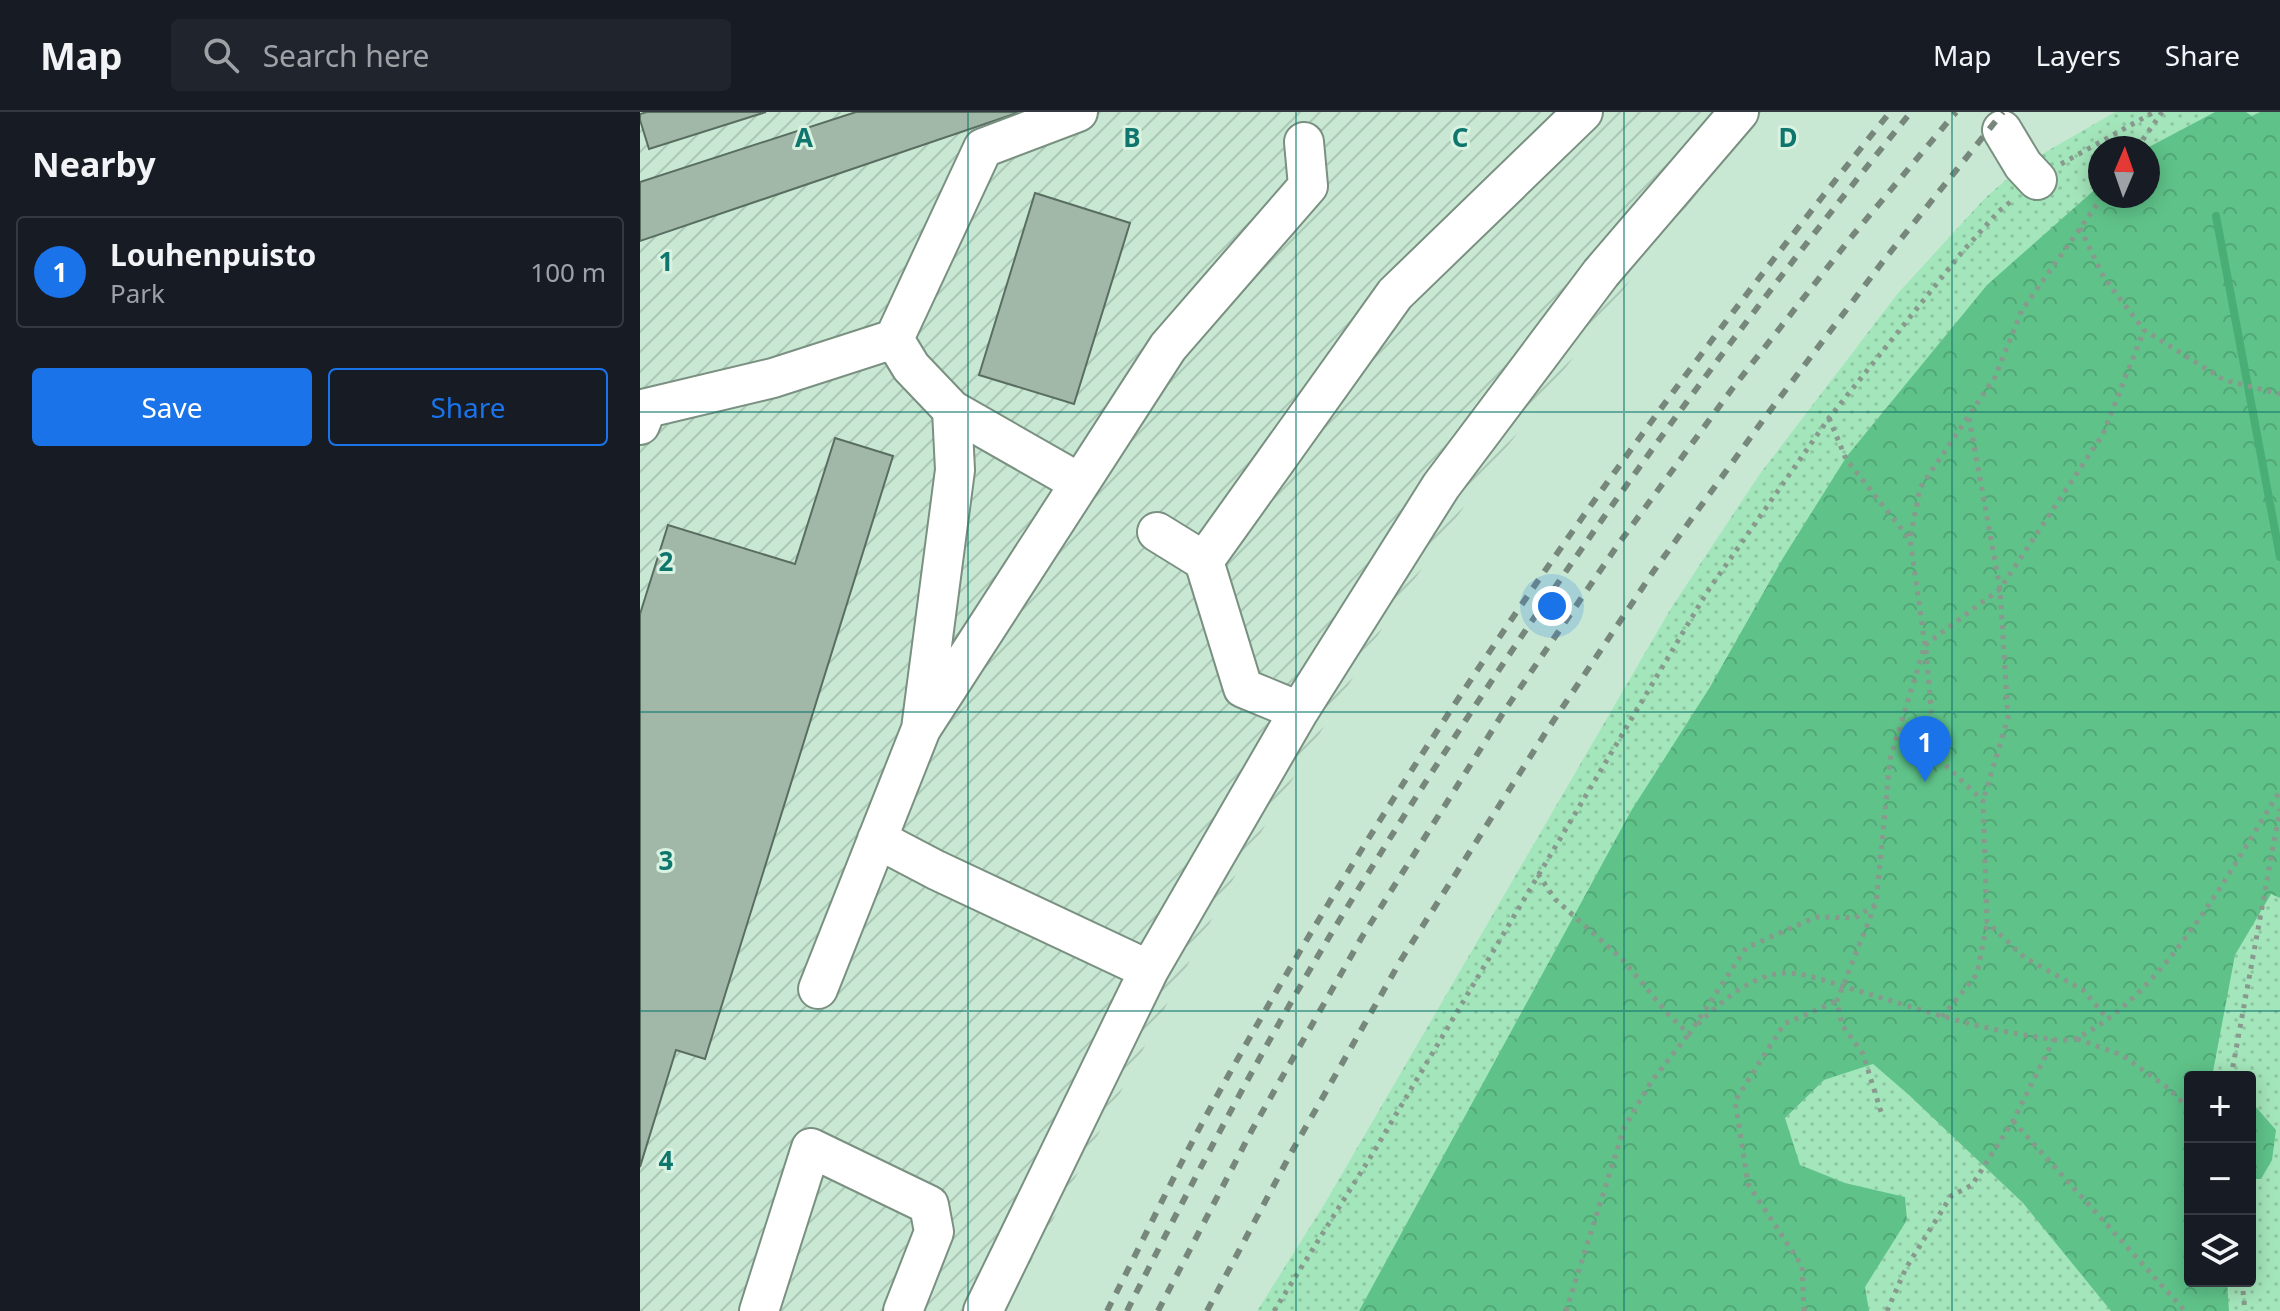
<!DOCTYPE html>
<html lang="en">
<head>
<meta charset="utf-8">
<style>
	body { margin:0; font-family:"Noto Sans",sans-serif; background:#20242c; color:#f1f3f6 }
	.controls { position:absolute; right:24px; bottom:24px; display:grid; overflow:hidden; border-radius:8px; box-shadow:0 4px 20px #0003 }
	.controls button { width:72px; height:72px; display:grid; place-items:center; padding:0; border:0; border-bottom:2px solid #363941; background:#171b24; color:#f1f3f6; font:40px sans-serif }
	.compass { position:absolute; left:1448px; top:24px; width:72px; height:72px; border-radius:50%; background:#171b24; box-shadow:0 4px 20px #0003; rotate:2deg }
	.you { position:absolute; left:912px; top:494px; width:28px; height:28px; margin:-20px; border:6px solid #fff; border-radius:50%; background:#1a73e8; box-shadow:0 0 0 12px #1a73e833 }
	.badge { display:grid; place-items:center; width:52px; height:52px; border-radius:50%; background:#1a73e8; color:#fff; font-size:26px; font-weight:700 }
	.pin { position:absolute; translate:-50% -66px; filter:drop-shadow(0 2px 4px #0008) }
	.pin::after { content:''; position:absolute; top:42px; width:28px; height:24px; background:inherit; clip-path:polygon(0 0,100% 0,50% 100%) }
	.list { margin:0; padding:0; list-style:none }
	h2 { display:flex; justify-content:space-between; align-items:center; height:104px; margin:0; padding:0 32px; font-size:34px }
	h2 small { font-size:26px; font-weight:400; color:#9ea1a6 }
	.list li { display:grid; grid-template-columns:52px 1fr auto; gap:24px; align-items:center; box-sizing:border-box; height:112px; margin:0 16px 16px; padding:0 16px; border:2px solid #363941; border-radius:8px }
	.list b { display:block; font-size:30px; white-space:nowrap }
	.list p { margin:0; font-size:26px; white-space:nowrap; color:#9ea1a6 }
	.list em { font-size:26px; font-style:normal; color:#9ea1a6 }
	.actions { display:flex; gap:16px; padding:24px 32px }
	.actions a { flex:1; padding:18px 0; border:2px solid #1a73e8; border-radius:8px; text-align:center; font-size:28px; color:#1a73e8 }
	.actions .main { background:#1a73e8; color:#fff }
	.icon { flex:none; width:44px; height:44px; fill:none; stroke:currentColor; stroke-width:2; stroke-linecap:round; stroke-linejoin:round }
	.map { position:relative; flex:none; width:1640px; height:1199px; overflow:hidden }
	header { display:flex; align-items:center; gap:48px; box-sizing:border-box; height:112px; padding:0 40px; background:#171b24; border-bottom:2px solid #363941 }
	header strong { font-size:38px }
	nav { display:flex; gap:44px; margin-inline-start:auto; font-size:28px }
	.search { width:560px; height:72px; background:#20242c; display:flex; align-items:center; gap:20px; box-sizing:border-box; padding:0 28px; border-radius:8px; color:#9ea1a6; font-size:30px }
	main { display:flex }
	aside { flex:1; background:#171b24 }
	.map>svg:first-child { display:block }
	.built { fill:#c8e8d3 }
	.industrial { fill:url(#industrial-furrows) }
	.grass { fill:url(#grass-dots); fill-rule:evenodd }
	.forest { fill:url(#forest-crowns) }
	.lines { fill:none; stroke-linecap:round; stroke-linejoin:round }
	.stream { stroke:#49ae76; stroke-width:8 }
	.building { fill:#a1b8a9; stroke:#596e60; stroke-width:2 }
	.minor-casing { stroke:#7a9081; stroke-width:42 }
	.path { stroke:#88998d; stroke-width:5; stroke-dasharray:4 6; stroke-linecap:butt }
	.minor { stroke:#fff; stroke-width:38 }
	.rail { stroke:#77877c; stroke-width:6; stroke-dasharray:10 10; stroke-linecap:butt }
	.grid { fill:none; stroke:#0f766e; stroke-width:2; stroke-opacity:0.55 }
	.grid-label { font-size:26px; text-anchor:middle; font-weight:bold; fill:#0f766e; stroke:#daf2e1; stroke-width:6; stroke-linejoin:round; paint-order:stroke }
</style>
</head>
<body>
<header>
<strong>Map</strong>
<div class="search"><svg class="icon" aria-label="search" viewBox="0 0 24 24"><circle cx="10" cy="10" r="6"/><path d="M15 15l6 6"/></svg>Search here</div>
<nav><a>Map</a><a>Layers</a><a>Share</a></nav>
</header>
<main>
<aside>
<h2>Nearby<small></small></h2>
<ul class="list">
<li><span class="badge">1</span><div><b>Louhenpuisto</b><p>Park</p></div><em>100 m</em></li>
</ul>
<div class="actions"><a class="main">Save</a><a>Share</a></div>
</aside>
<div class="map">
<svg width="1640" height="1199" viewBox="0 0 1640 1199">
	<defs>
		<pattern id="industrial-furrows" width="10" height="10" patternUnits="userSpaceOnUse" patternTransform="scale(2)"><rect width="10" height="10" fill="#c8e8d3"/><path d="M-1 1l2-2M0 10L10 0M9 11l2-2" fill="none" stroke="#abc7b5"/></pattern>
		<pattern id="grass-dots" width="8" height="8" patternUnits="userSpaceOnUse" patternTransform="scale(2)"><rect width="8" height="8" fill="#a4e6bb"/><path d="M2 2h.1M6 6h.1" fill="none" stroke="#8dc5a0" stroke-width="1.8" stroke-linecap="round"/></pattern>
		<pattern id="forest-crowns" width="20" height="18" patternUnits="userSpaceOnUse" patternTransform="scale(2)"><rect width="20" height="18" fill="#5fc389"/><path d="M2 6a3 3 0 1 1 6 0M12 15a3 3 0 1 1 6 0" fill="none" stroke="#52a776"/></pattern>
	</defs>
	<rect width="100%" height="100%" fill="#daf2e1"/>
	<path class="built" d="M 1122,0 L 1475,0 L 1383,53 L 1345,86 L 1258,181 L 1119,363 L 1031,496 L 685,1091 L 617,1199 L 365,1199 L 591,771 L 749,505 L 834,380 L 1014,136 Z"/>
	<path class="industrial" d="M 14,0 L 1122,0 L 1014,136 L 834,380 L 749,505 L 591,771 L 365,1199 L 0,1199 L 0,5 Z"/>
	<path class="grass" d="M 1475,0 L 1640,0 L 1640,1199 L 617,1199 L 685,1091 L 1031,496 L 1119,363 L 1258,181 L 1345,86 L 1383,53 ZM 1460,36 L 1508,36 L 1508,84 L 1460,84 ZM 1550,965 L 1610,965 L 1610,1169 L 1550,1169 Z"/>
	<path class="forest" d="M 1575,0 L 1606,0 L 1612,4 L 1620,0 L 1640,0 L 1640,786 L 1631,782 L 1595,843 L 1572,965 L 1550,965 L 1550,1169 L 1587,1169 L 1589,1199 L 1471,1199 L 1383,1091 L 1269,983 L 1233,952 L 1184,968 L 1145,1006 L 1160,1053 L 1205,1071 L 1265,1085 L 1267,1108 L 1225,1175 L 1229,1199 L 719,1199 L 991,699 L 1070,575 L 1143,446 L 1207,344 L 1347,173 L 1460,73 L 1460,84 L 1508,84 L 1507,36 Z
		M 1615,994 L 1636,1018 L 1632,1048 L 1621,1067 L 1610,1067 L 1610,997 Z"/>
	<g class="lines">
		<path class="stream" d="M 1576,104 L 1640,445"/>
	</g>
	<path class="building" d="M 7,0 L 126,0 L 9,37 L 0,8 L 0,2 Z
		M 216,0 L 380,0 L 0,129 L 0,70 Z
		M 395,81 L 490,111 L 434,292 L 339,263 Z
		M 195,326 L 253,344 L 65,947 L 36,938 L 0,1055 L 0,502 L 28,413 L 155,452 Z"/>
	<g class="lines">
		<g class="minor-casing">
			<path id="minor" d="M 1362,18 L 1383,53 L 1397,68
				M 254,227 L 343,36 L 438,0
				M 312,298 L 315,358 L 281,617 L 528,235 L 668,74 L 664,30
				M 0,313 L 7,296 L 133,266 L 254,227 L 271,255 L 312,298 L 438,370
				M 517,420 L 564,449 L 755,182 L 943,0
				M 659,599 L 801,374 L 961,161 L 1099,0
				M 237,727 L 296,758 L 509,858
				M 178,877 L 281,617
				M 119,1199 L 171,1036 L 289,1093 L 294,1120 L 263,1199
				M 343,1199 L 509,858 L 659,599 L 603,576 L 564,449"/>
		</g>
		<path class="path" d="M 1497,36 L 1522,0
			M 1421,52 L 1514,0
			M 1440,116 L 1464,166 L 1504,218 L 1584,268 L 1640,282
			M 1189,306 L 1206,347 L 1271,429
			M 1329,306 L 1360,477 L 1368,606 L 1343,689
			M 1285,533 L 1360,477 L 1463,322 L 1504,218
			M 1286,538 L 1295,643 L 1343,689 L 1347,810 L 1385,846 L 1443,878 L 1466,905
			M 898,762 L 915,787 L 982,847 L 1028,902 L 1049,922 L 1106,836 L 1176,805 L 1215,806 L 1236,792 L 1250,647 L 1285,533 L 1270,427 L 1280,376 L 1355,265 L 1382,198 L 1463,84
			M 1235,793 L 1197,889 L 1202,913 L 1223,942 L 1242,1003
			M 1302,905 L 1337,862 L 1347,811
			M 1058,912 C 1081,890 1112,862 1145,861 C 1165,860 1196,873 1216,878 C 1272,895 1327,914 1385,923 C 1401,925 1425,932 1439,925 C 1526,880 1589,760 1640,679
			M 1437,927 L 1482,943 L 1528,976 L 1550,998
			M 1591,965 L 1640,697
			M 1373,1009 L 1545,1199
			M 1602,1169 L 1605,1199
			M 634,1199 L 733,1041 L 1067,480 L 1189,306 L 1323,139 L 1359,99 L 1374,87
			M 926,1199 L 984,1016 L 1011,970 L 1051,919
			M 1164,1199 L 1162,1154 L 1108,1072 L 1095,989 L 1144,912 L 1197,889
			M 1247,1199 L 1266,1156 L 1311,1084 L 1332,1073 L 1373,1009 L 1414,927"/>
		<use href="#minor" class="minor"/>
		<path class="rail" d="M 467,1199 C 502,1131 535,1060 572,993 C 766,641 998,312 1250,0
			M 487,1199 C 553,1068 621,938 697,812 C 869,529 1062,257 1271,0
			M 518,1199 L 612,1018 L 722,825 L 865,598 L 977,434 L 1092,277 L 1213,123 L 1316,0
			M 567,1199 L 651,1041 L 761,848 L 906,620 L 1013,460 L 1126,304 L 1244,148 L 1363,0"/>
	</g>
	<path class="grid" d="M 328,0 L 328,1199M 656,0 L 656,1199M 984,0 L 984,1199M 1312,0 L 1312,1199M 0,300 L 1640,300M 0,600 L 1640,600M 0,899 L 1640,899"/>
	<g class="grid-label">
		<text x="164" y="35">A</text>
		<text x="492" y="35">B</text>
		<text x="820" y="35">C</text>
		<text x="1148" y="35">D</text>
		<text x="26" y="159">1</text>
		<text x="26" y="459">2</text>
		<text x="26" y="758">3</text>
		<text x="26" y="1058">4</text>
	</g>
</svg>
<div class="controls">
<button>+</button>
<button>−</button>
<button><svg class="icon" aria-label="layers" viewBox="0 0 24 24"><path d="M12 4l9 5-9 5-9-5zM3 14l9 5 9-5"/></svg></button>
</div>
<svg class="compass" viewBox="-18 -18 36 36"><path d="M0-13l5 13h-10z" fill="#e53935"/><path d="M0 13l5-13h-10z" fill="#9ea1a6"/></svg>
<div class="you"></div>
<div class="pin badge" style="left:1285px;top:670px">1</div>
</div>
</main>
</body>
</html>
